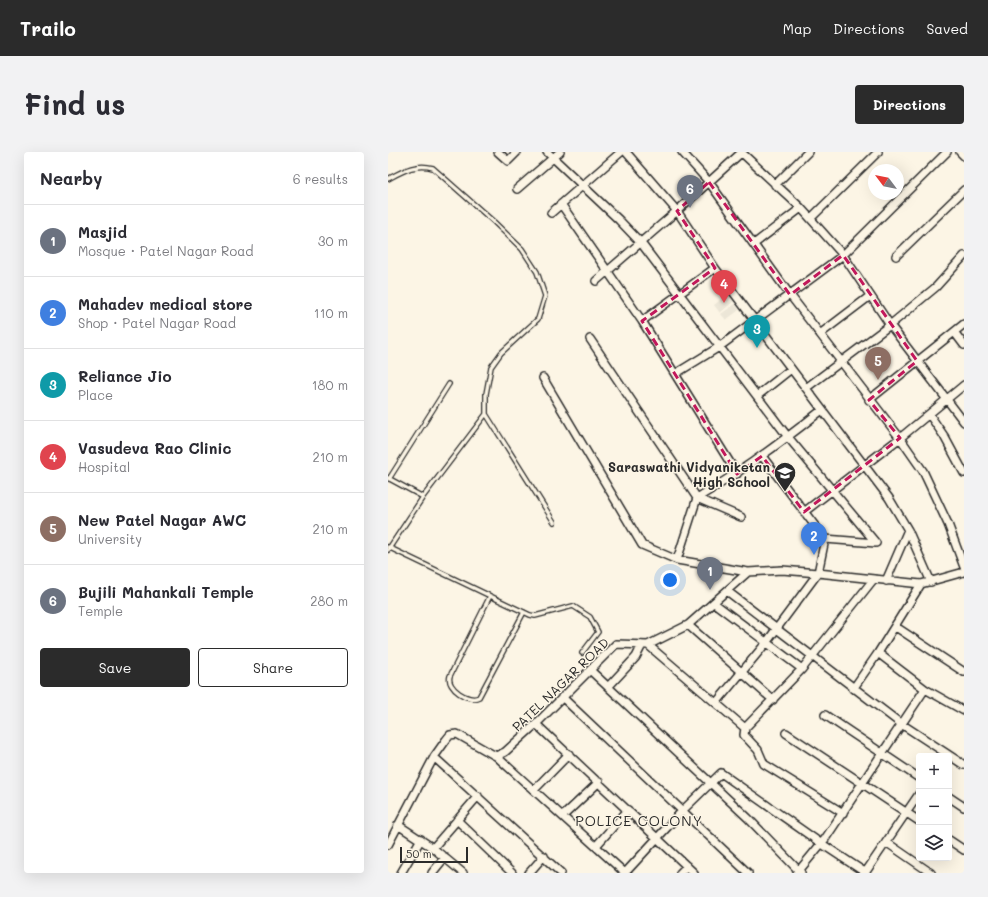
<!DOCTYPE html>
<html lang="en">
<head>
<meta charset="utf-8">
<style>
	body { margin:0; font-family:Mali,sans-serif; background:#f2f2f3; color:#2b2b33 }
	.controls { position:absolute; right:12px; bottom:12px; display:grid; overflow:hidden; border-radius:4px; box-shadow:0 4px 16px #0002 }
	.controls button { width:36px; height:36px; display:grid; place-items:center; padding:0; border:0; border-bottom:1px solid #e1e1e2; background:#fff; color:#2b2b33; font:20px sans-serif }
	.compass { position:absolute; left:480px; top:12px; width:36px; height:36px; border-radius:50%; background:#fff; box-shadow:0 4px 16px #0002; rotate:302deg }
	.scale { position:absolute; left:12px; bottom:10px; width:68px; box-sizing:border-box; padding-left:4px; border:2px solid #2b2b2b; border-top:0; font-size:11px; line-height:14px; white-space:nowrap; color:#2b2b2b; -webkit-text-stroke:3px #fcf5e5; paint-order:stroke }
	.you { position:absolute; left:282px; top:428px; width:14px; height:14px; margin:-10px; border:3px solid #fff; border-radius:50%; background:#1a73e8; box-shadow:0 0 0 6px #1a73e833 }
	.badge { display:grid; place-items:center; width:26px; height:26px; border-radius:50%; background:#2b2b2b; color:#fff; font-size:13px; font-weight:700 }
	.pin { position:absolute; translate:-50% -33px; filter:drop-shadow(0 1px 2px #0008) }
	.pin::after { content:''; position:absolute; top:21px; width:14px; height:12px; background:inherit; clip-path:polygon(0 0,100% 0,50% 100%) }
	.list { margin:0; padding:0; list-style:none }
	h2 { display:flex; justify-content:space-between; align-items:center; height:52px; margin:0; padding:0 16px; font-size:17px }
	h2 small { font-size:13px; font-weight:400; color:#7c7c81 }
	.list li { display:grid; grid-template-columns:26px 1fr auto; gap:12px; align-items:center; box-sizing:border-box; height:72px; padding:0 16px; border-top:1px solid #e1e1e2 }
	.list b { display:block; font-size:15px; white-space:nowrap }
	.list p { margin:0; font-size:13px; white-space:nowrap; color:#7c7c81 }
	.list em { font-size:13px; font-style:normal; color:#7c7c81 }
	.actions { display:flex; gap:8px; padding:12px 16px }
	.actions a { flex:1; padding:9px 0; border:1px solid #2b2b2b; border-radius:4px; text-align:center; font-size:14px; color:#2b2b2b }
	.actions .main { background:#2b2b2b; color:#fff }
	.icon { flex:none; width:22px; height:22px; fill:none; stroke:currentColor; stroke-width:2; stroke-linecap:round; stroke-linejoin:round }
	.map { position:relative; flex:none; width:576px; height:721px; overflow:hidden; border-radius:4px }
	header { display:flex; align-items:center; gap:24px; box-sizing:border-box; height:56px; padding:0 20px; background:#2b2b2b; color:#fff }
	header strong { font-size:19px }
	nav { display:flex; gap:22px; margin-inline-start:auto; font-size:14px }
	.intro { display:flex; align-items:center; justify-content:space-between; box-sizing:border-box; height:96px; padding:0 24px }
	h1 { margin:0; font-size:28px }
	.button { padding:10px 18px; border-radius:4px; background:#2b2b2b; color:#fff; font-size:14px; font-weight:700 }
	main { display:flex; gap:24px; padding:0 24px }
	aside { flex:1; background:#fff; border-radius:4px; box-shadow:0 4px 16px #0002 }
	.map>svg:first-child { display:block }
	.built { fill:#ece6d7 }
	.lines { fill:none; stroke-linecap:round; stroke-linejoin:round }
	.lane-casing { stroke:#2b2b2b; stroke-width:6 }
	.street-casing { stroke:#2b2b2b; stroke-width:10 }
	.lane { stroke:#fcf5e5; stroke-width:3.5 }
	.street { stroke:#fcf5e5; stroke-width:7 }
	.marked { fill:none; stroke:#c2185b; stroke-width:3; stroke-dasharray:8 5; stroke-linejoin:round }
	.labels { text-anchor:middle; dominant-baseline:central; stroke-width:3; stroke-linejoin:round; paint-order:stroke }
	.poi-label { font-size:13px; font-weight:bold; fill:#2b2b2b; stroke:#fcf5e5; text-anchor:end }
	.street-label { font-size:13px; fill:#2b2b2b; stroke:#fcf5e5 }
	.neighbourhood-label { font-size:14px; letter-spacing:1px; fill:#2b2b2b; stroke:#fcf5e5 }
</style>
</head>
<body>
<header>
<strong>Trailo</strong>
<nav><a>Map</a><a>Directions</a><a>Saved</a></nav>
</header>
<div class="intro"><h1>Find us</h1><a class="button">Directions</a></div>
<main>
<aside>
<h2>Nearby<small>6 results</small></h2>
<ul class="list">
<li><span class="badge" style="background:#6b7280">1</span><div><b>Masjid</b><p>Mosque · Patel Nagar Road</p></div><em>30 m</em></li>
<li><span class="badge" style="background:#3f7fe0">2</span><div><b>Mahadev medical store</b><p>Shop · Patel Nagar Road</p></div><em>110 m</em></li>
<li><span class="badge" style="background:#0f9aa8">3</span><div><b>Reliance Jio</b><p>Place</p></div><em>180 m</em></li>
<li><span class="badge" style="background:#e0444e">4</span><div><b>Vasudeva Rao Clinic</b><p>Hospital</p></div><em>210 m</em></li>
<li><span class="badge" style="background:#8d6e63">5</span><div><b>New Patel Nagar AWC</b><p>University</p></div><em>210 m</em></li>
<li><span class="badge" style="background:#6b7280">6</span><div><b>Bujili Mahankali Temple</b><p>Temple</p></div><em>280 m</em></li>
</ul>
<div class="actions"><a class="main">Save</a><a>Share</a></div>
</aside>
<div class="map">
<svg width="576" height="721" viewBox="0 0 576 721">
	<rect width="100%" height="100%" fill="#fcf5e5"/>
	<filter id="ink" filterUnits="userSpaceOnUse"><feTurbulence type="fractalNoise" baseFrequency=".025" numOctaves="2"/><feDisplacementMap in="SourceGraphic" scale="8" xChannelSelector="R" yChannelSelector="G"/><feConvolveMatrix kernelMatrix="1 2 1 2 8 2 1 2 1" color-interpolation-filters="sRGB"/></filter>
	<g filter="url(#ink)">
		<path class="built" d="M 340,142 L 346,149 L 332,161 L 326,153 Z
			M 347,152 L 351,158 L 338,168 L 333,162 Z"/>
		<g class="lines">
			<g class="lane-casing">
				<path id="lane" d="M 0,27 C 15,19 28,11 45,16 L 106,70 L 134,97 L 149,120 L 157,144 L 150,167 L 113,201 L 103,215 L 98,242 L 98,262 L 35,345 L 0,398
					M 98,262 L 166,370
					M 0,326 L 35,345
					M 1,327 L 61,232
					M 0,395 L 142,463 L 147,464 L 185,454 L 202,465 L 210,480 L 194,501
					M 102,444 L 62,524 C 58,536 81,551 91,545 L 136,460"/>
			</g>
			<g class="street-casing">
				<path id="street" d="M 110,0 L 120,9 L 129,0
					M 159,0 L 231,68 L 253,91 L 400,285 L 488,391 L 437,387
					M 238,0 L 289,59 L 327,116 L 501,346 L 520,378 L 543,430
					M 294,0 L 321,30 L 402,143 L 512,286 L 535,319 L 560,372 L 576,415
					M 353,0 L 413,56 L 455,103 L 502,173 L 576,270
					M 572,0 L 576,4
					M 387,33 L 420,0
					M 129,37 L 172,0
					M 173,52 L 254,169 L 349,322
					M 163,61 L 233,0
					M 423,66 L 490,0
					M 366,92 L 413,56
					M 508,104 L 576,38
					M 208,129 L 289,59 L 354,0
					M 254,169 L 327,116
					M 567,181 L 576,193
					M 432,182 L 482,144
					M 202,187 L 309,346 L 353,365
					M 287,222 L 331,195 L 455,103 L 559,0
					M 155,226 L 254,393 L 289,408 L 360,420
					M 418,236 L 502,173 L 548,135 L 576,104
					M 369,244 L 403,217
					M 481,248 L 576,172
					M 541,262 L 556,284 L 576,321
					M 416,360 L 512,286 L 576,233
					M 289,408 L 309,346 C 353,320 394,290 434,258
					M 498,429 L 520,378
					M 339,439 L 512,571 L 576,613
					M 326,451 L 414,517
					M 300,473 L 385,548
					M 508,475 L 576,520
					M 260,493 L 357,576
					M 490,501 L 533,432
					M 202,518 L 360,666 L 413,721
					M 220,535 L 248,505 L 254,493
					M 465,537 L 490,501 L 537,537
					M 174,545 L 360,721
					M 328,551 L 378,491 L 430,421 L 437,387 L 374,304
					M 437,563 L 531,626
					M 148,572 L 306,721
					M 398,581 L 531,669
					M 108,604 L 237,721
					M 46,605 L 173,721
					M 146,638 L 181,602
					M 561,645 L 576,655
					M 455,661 L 376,612 L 370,598 L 356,583 L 357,576 L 414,517 L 485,428
					M 175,664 L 211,630
					M 69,668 L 124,721
					M 10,673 L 45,696 L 75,721
					M 561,688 L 576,698
					M 498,690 L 543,721
					M 0,693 L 46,605 L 58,588 L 62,583 L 69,582 L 104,602 L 108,604 L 117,600 L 148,572 L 228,492 L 260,493 L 300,473 L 360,420 L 394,418 L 430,421 L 533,432 L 576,420
					M 208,694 L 240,658
					M 45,696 L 90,644
					M 13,721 L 33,687
					M 44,721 L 57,705
					M 141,721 L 156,704
					M 237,721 L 295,658 L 333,621 L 434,692 L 478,721
					M 292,721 L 299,714
					M 409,721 L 437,687 L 537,537 L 576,559
					M 477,721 L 531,642"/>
			</g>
			<use href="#lane" class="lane"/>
			<use href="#street" class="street"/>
		</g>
	</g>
	<path class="marked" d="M 321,30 L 402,143 L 455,103 L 529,209 L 481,248 L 512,286 L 416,360 L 374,304 L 349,322 L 254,169 L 327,116 L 289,59 Z"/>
	<defs>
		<g id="university-pin" transform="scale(1.15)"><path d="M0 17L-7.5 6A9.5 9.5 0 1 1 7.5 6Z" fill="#2b2b2b" stroke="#fcf5e5"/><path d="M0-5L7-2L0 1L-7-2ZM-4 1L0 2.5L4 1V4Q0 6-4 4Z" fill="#fff"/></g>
	</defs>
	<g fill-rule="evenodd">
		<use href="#university-pin" x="397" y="321"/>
	</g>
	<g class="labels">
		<g class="poi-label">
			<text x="382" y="314">Saraswathi Vidyaniketan<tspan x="382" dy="15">High School</tspan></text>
		</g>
		<g class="street-label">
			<text transform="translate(172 532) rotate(-44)">PATEL NAGAR ROAD</text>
		</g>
		<g class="neighbourhood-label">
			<text x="251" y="668">POLICE COLONY</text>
		</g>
	</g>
</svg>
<div class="controls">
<button>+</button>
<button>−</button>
<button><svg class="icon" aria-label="layers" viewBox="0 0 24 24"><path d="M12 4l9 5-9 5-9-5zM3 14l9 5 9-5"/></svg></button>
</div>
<svg class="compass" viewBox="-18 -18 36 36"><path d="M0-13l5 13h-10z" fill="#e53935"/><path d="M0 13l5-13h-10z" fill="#7c7c81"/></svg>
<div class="scale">50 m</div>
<div class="you"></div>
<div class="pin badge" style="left:322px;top:438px;background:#6b7280">1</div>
<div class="pin badge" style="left:426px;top:403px;background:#3f7fe0">2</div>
<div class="pin badge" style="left:369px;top:196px;background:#0f9aa8">3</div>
<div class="pin badge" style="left:336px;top:151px;background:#e0444e">4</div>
<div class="pin badge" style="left:490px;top:228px;background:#8d6e63">5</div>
<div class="pin badge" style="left:302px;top:56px;background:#6b7280">6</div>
</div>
</main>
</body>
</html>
